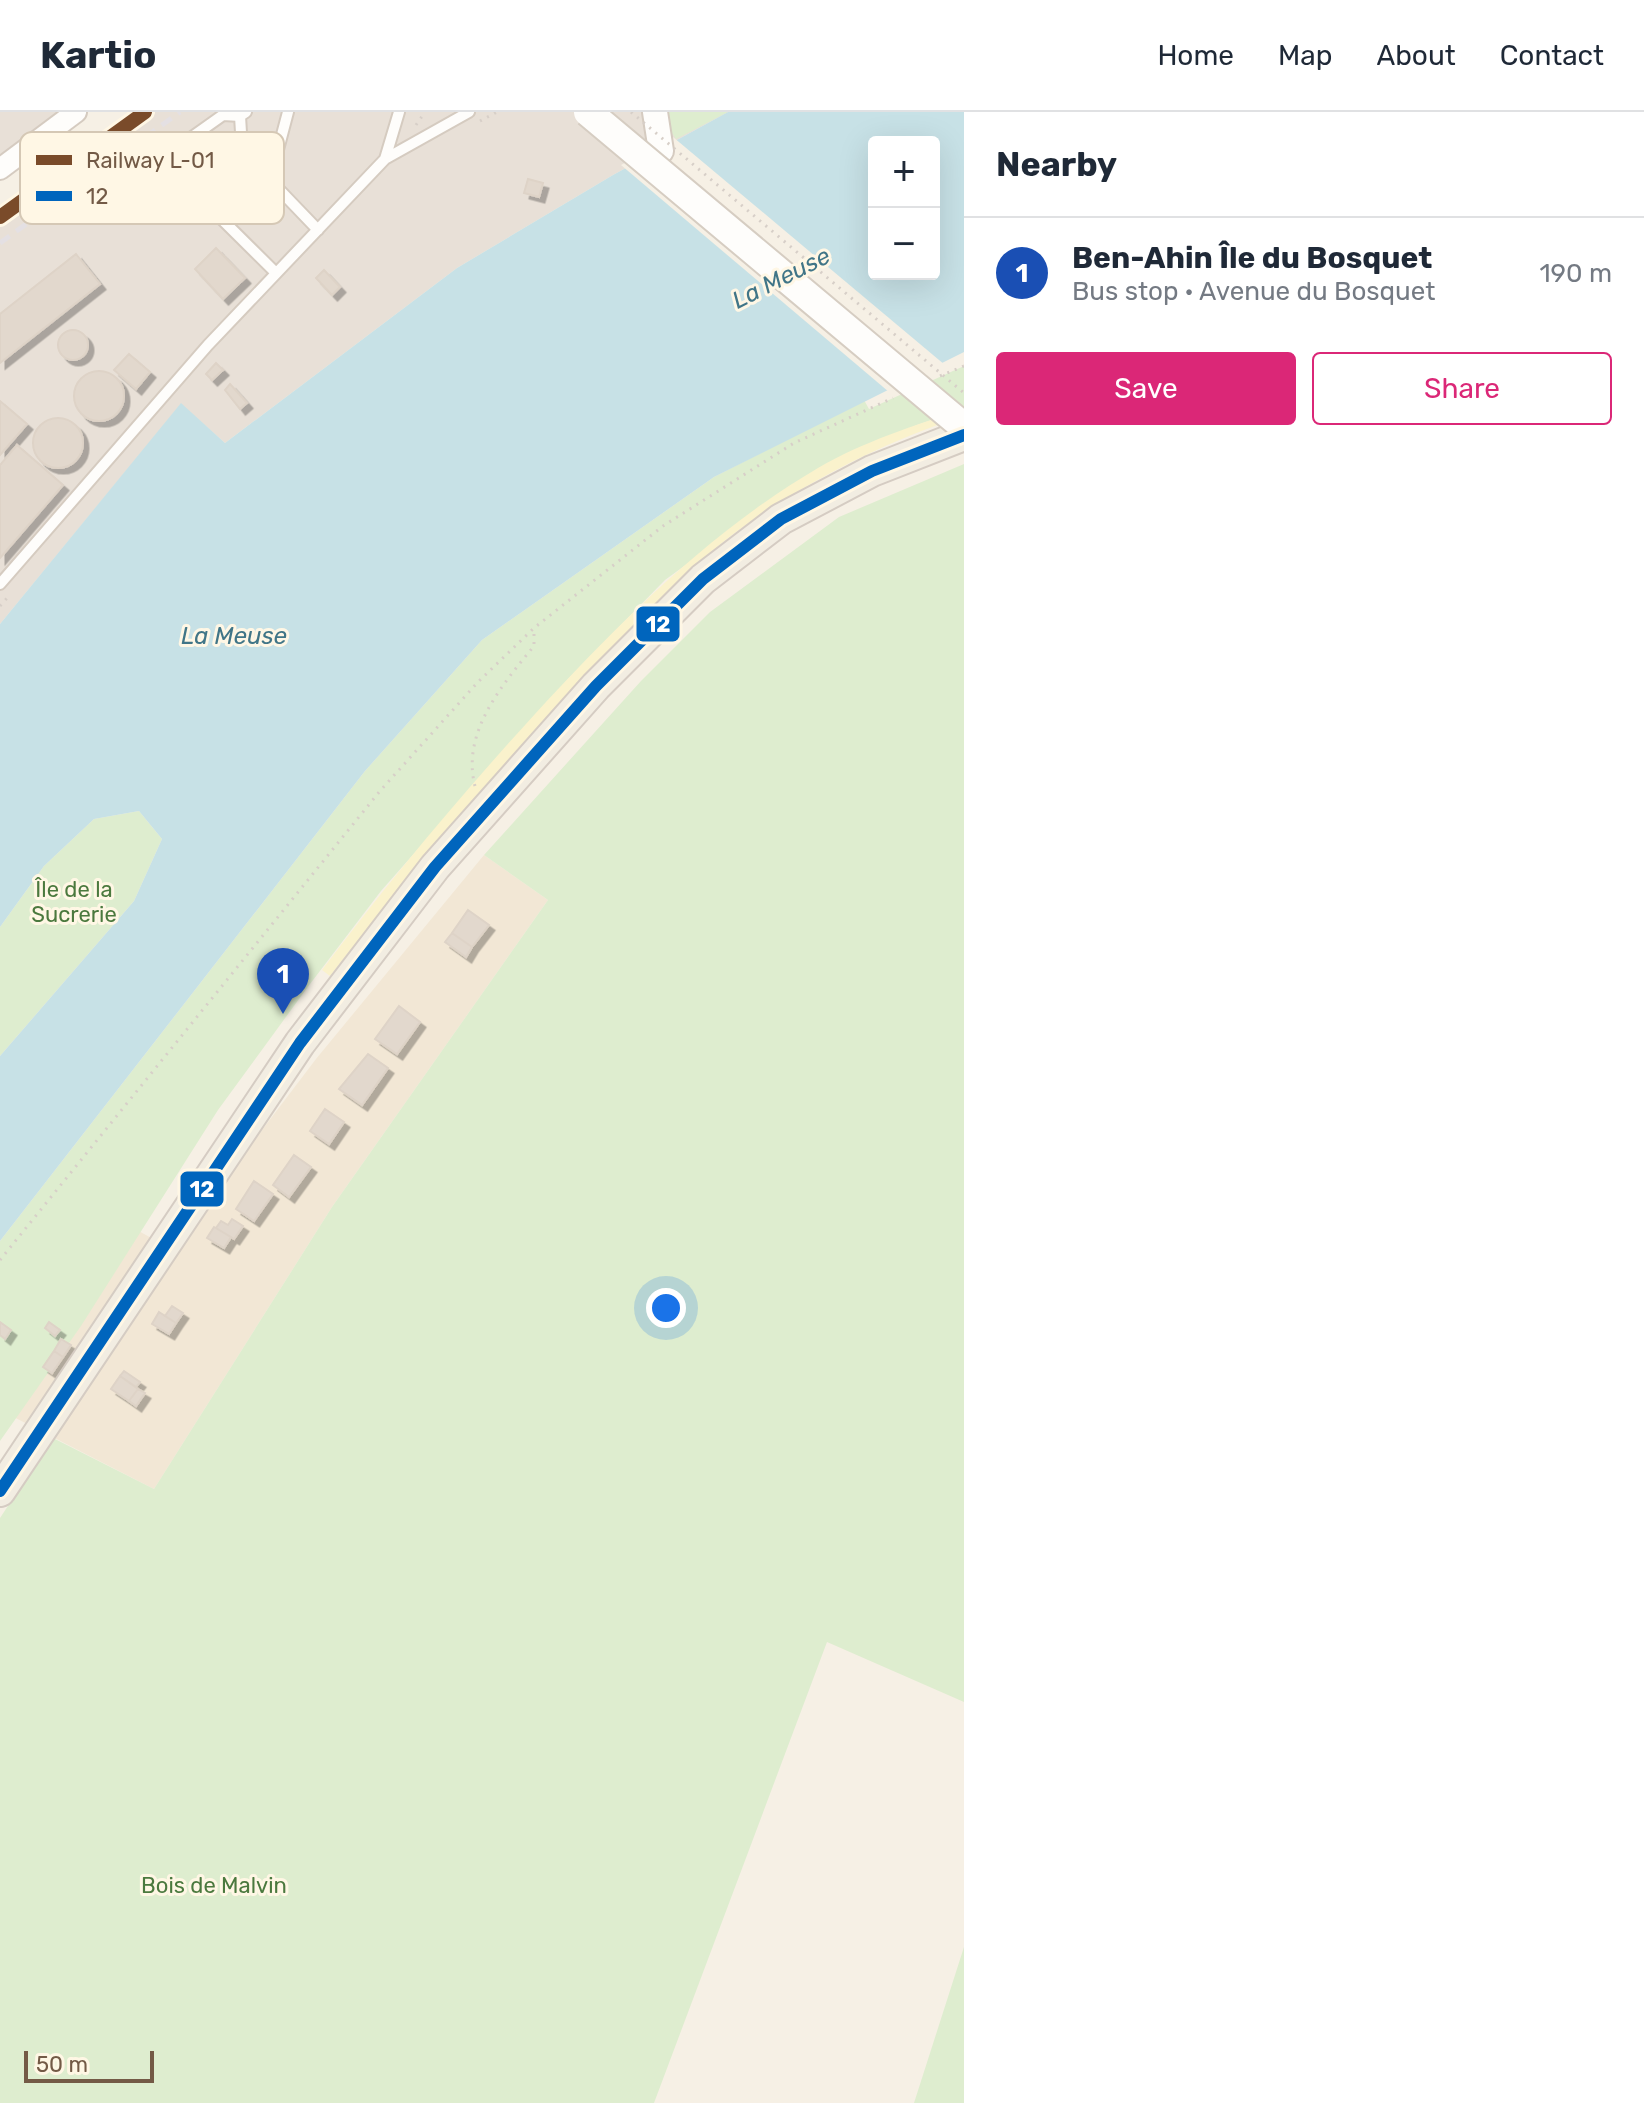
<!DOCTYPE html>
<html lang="en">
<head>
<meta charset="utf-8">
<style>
	body { margin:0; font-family:Rubik,sans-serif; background:#f2f2f3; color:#1f2937 }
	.controls { position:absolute; right:24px; top:24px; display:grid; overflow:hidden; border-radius:8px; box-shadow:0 8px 32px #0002 }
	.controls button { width:72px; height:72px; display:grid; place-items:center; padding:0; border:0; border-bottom:2px solid #e0e1e3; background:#fff; color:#1f2937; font:40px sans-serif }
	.scale { position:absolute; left:24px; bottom:20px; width:130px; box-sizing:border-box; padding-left:8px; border:4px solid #735a46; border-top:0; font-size:22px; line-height:28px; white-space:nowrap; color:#735a46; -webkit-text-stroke:6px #fff7e5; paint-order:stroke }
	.you { position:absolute; left:666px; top:1196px; width:28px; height:28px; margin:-20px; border:6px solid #fff; border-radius:50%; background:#1a73e8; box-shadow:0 0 0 12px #1a73e833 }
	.badge { display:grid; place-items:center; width:52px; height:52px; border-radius:50%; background:#db2777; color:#fff; font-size:26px; font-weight:700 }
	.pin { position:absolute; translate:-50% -66px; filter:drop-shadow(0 2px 4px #0008) }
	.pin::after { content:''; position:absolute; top:42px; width:28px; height:24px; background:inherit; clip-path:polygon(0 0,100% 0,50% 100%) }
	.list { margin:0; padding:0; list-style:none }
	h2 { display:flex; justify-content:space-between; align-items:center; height:104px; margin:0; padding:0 32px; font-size:34px }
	h2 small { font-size:26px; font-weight:400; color:#747a83 }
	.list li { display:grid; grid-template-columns:52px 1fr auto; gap:24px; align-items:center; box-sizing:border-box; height:112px; padding:0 32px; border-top:2px solid #e0e1e3 }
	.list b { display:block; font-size:30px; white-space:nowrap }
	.list p { margin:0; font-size:26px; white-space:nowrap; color:#747a83 }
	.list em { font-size:26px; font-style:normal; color:#747a83 }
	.actions { display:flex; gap:16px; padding:24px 32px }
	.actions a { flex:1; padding:18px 0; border:2px solid #db2777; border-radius:8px; text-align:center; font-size:28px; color:#db2777 }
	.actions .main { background:#db2777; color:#fff }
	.map { position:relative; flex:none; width:964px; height:1991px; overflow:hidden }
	header { display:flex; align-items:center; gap:48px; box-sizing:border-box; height:112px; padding:0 40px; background:#fff; border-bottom:2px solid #e0e1e3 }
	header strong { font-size:38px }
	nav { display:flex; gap:44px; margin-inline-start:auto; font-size:28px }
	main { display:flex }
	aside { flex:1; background:#fff }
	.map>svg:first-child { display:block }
	.residential { fill:#f2e7d5 }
	.industrial { fill:#e8e0d7 }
	.green { fill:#deedcf }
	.sand { fill:#faf2cc }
	.water { fill:#c7e1e6; fill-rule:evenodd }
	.pier { fill:#f6f0e5 }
	.building { fill:#e2d8cd; stroke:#ded3c7; stroke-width:2; filter:url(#shadow) }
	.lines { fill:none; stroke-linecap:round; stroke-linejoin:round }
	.service-casing { stroke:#d5cbc0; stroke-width:14 }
	.minor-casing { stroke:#d5cbc0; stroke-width:24 }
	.tertiary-casing { stroke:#d5cbc0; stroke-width:28 }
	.primary-casing { stroke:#d5ccc3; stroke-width:34 }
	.path { stroke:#d7cfc8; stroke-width:3; stroke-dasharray:2 6; stroke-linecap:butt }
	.service { stroke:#fefdfb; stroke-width:10 }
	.minor { stroke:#fefdfb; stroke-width:20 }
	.tertiary { stroke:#fefdfb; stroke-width:24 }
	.primary { stroke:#f2ede2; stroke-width:30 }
	.rail { stroke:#e4e0e3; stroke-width:5; stroke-dasharray:12 8; stroke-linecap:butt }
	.secondary-bridge-casing { stroke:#d6cdc2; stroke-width:32; stroke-linecap:butt }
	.path-bridge { stroke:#d7cfc8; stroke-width:3; stroke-dasharray:2 6; stroke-linecap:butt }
	.secondary-bridge { stroke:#fefdfb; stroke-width:28 }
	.bus-1-casing { stroke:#fff7e5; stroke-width:18 }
	.bus-1 { stroke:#0065bd; stroke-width:12 }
	.rail-1-casing { stroke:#fff7e5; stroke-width:20 }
	.rail-1 { stroke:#7a4b2a; stroke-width:14 }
	.labels { text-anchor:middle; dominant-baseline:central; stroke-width:6; stroke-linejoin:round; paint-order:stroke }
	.park-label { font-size:22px; fill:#4b793e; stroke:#fff7e5 }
	.water-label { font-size:24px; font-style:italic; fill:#407587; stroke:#fff7e5 }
	.key { fill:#fff7e5; stroke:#d5c8b5; stroke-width:2 }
	.key-label { font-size:22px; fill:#735a46 }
	.line-badge { stroke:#fff7e5; stroke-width:3 }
	.badge-label { font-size:22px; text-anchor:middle; font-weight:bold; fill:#fff }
</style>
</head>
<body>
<header>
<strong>Kartio</strong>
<nav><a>Home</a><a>Map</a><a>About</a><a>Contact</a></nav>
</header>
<main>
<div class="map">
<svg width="964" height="1991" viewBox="0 0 964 1991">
	<defs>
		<filter id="shadow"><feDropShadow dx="5.5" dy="5.5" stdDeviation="0" flood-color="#0004"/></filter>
	</defs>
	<rect width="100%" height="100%" fill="#f6f0e5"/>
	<path class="residential" d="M 484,743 L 548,788 L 332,1095 L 154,1377 L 0,1298 L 71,1081 L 178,1141 L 252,1031 L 316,947 Z"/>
	<path class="industrial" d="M 0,0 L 63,0 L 0,47 Z
		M 153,0 L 728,0 L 613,63 L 457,156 L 225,331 L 181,292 L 0,512 L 0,112 Z"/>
	<path class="green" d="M 664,0 L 728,0 L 676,27 L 667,14 Z
		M 964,254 L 964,297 L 917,313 L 819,356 L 665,468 L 569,566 L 381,779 L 310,872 L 218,998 L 81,1214 L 0,1329 L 0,1129 L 365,659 L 482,528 L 714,365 L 864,288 L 869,297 Z
		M 964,352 L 964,1590 L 827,1530 L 654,1991 L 0,1991 L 0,1406 L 53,1326 L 154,1377 L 332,1095 L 548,788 L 484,743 L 641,569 L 710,500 L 839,405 Z
		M 139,699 L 162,727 L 134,789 L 0,944 L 0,815 L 44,754 L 94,707 Z
		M 964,1835 L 964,1991 L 914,1991 Z"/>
	<path class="sand" d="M 964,297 L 964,304 C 889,328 818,364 753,408 C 695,447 647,502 599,553 C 505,653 415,756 330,864 L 322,858 C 389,769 460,684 535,602 C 620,510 709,420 818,356 C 862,330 916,313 964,297 Z"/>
	<path class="water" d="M 728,0 L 964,0 L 964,240 L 714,365 L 482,528 L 365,659 L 0,1129 L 0,944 L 134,789 L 162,727 L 139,699 L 94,707 L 44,754 L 0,815 L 0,512 L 181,291 L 225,331 L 457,156 L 613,63 ZM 874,30 L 934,30 L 934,162 L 874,162 Z"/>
	<path class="pier" d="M 673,25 L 945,253 L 889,280 L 621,53 Z"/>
	<path class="building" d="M 528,67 L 543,71 L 539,85 L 524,81 Z
		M 216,136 L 245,166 L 223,187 L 195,157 Z
		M 76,142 L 100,172 L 0,251 L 0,202 Z
		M 324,158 L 340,175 L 332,183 L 316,166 Z
		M58 233a15 15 0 1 1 30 0a15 15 0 1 1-30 0Z
		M 129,242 L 150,260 L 136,277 L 114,258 Z
		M 216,251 L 223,258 L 212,268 L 206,262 Z
		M74 284a25 25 0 1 1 50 0a25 25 0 1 1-50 0Z
		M 230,272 L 247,291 L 240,297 L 225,278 Z
		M 0,289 L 27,312 L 0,343 Z
		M33 331a25 25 0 1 1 50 0a25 25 0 1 1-50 0Z
		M 17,333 L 63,373 L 0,446 L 0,353 Z
		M 468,798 L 489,813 L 472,835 L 452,821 Z
		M 452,821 L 472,835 L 466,845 L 445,830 Z
		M 399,894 L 420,910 L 397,942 L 375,927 Z
		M 368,942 L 388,956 L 362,993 L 339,977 Z
		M 325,997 L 344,1010 L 329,1032 L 310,1019 Z
		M 294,1043 L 311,1055 L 289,1085 L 273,1073 Z
		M 254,1069 L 273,1082 L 254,1109 L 236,1097 Z
		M 232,1107 L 243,1114 L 234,1127 L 216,1116 L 221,1109 L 228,1113 Z
		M 214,1115 L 231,1125 L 224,1136 L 207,1126 Z
		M 172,1194 L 183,1201 L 176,1211 L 165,1204 Z
		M 159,1200 L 176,1211 L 169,1222 L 152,1212 Z
		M 0,1210 L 11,1218 L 5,1227 L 0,1223 Z
		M 49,1210 L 60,1218 L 55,1224 L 45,1216 Z
		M 61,1227 L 71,1233 L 63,1245 L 54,1239 Z
		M 54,1239 L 63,1245 L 52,1261 L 43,1255 Z
		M 124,1259 L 140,1270 L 136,1275 L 120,1264 Z
		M 120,1264 L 138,1277 L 129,1289 L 111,1277 Z
		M 138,1277 L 145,1281 L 136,1294 L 129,1289 Z"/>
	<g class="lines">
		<g class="service-casing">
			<path id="service" d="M 246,0 L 240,4 L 242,37 L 270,68
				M 288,0 L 270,68 L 318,118
				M 240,4 L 223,3 L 161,47 L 276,161
				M 385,47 L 469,0
				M 0,472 L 208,233 L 385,47 L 399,0"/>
		</g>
		<g class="minor-casing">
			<path id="minor" d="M 0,57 L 76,0"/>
		</g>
		<g class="tertiary-casing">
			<path id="tertiary" d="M 655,0 L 661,39"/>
		</g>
		<g class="primary-casing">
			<path id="primary" d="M 0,1379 L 300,931 L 435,755 L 596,574 L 703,467 L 781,407 L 872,359 L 964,323"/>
		</g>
		<path class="path" d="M 480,9 L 497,0
			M 416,13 L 425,0
			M 940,264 L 964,254
			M 0,494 L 8,485
			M 475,674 C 461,621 502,573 534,534 L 534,517
			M 0,1148 L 380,679 L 478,570 L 534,516 L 663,414 L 794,331 L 893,286"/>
		<use href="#service" class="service"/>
		<use href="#minor" class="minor"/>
		<use href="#tertiary" class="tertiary"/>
		<use href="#primary" class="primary"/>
		<path class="rail" d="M 0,131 L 180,0"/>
		<g class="secondary-bridge-casing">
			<path id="secondary-bridge" d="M 588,0 L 964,315"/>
		</g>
		<path class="path-bridge" d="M 631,0 L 964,281"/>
		<use href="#secondary-bridge" class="secondary-bridge"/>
		<g class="bus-1-casing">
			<path id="bus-1" d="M 0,1379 L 300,931 L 435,755 L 596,574 L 703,467 L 781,407 L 872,359 L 964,323"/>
		</g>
		<use href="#bus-1" class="bus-1"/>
		<g class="rail-1-casing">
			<path id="rail-1" d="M 0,105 L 145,0"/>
		</g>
		<use href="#rail-1" class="rail-1"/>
	</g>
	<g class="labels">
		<g class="park-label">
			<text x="74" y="777">Île de la<tspan x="74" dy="25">Sucrerie</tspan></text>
			<text x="214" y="1773">Bois de Malvin</text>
		</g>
		<g class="water-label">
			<text transform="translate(781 166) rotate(-27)">La Meuse</text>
			<text x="234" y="524">La Meuse</text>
		</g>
	</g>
	<rect x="20" y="20" width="264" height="92" rx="12" class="key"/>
	<rect x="36" y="43" width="36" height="10" fill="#7a4b2a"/>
	<rect x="36" y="79" width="36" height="10" fill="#0065bd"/>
	<g class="key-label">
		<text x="86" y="56">Railway L-01</text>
		<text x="86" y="92">12</text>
	</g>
	<g class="line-badge">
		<rect x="635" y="493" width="46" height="38" rx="8" fill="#0065bd"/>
		<rect x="179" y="1058" width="46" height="38" rx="8" fill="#0065bd"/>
	</g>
	<g class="badge-label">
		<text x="658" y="520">12</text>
		<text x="202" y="1085">12</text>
	</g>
</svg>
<div class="controls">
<button>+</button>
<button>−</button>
</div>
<div class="scale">50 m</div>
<div class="you"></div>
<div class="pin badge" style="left:283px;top:902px;background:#1a4fb4">1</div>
</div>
<aside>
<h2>Nearby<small></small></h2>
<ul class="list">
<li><span class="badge" style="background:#1a4fb4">1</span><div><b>Ben-Ahin Île du Bosquet</b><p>Bus stop · Avenue du Bosquet</p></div><em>190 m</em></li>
</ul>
<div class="actions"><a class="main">Save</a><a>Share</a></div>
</aside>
</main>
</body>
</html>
